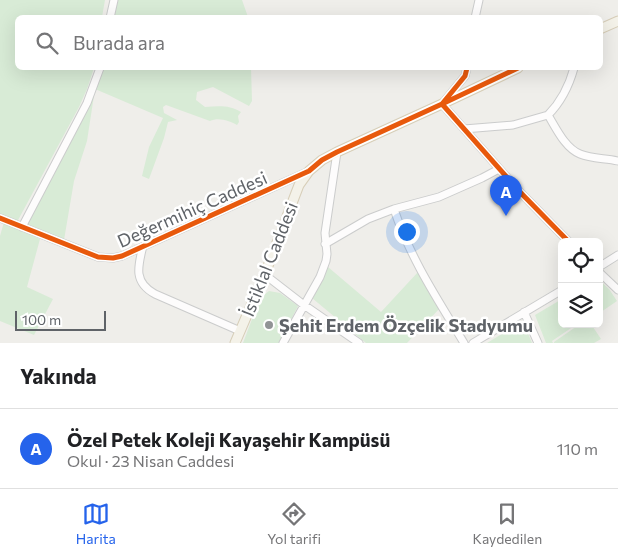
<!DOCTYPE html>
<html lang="tr">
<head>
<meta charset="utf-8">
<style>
	body { margin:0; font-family:Commissioner,sans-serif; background:#f6f6f6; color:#202124 }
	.controls { position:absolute; right:15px; bottom:15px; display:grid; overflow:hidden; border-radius:8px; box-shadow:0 5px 20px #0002 }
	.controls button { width:45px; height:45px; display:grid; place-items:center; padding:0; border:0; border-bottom:1px solid #e0e0e0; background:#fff; color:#202124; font:25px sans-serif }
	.scale { position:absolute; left:15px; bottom:12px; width:91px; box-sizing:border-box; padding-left:5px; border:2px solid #5f6368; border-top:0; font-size:14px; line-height:18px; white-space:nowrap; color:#5f6368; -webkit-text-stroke:4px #fff; paint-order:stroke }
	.you { position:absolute; left:406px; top:231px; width:18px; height:18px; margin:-12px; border:4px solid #fff; border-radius:50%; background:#1a73e8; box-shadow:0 0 0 8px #1a73e833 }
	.badge { display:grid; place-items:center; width:32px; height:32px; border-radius:50%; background:#2563eb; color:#fff; font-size:16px; font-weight:700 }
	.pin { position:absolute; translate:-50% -41px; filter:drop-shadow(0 1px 2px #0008) }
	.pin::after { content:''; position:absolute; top:26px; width:18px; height:15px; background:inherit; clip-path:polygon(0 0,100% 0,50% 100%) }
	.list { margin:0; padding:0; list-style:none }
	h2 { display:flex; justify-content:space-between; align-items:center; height:65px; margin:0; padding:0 20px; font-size:21px }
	h2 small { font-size:16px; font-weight:400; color:#757577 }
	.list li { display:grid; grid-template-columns:32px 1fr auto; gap:15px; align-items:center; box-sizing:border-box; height:80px; padding:0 20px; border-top:1px solid #e0e0e0 }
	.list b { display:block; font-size:19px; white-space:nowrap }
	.list p { margin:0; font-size:16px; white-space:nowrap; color:#757577 }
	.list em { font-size:16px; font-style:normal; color:#757577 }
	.icon { flex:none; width:28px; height:28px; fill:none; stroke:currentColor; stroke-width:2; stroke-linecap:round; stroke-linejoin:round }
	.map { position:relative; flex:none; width:618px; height:343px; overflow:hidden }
	.search { position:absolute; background:#fff; box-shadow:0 5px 20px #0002; left:15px; right:15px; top:15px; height:55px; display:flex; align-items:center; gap:12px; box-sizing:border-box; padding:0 18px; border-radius:8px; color:#757577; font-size:19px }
	.sheet { height:145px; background:#fff }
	nav { display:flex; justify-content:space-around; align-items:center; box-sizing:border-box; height:70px; border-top:1px solid #e0e0e0; background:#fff; font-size:14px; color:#757577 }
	nav a { display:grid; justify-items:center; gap:2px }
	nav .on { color:#2563eb }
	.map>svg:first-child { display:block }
	.green { fill:#d8ebd6 }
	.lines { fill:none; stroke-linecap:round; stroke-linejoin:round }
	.minor-casing { stroke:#cbcccc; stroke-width:9 }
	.major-casing { stroke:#d7ceb8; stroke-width:11 }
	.minor { stroke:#fdfcfc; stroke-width:7 }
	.major { stroke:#f4f2e9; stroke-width:9 }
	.cycleway-casing { stroke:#fff; stroke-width:8 }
	.cycleway { stroke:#e8590c; stroke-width:5 }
	.poi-dot { fill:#919496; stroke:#fff; stroke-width:2 }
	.labels { text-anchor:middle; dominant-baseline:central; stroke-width:5; stroke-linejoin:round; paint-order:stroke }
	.street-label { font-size:18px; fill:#5f6368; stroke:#fff }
	.poi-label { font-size:18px; font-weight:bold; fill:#5f6368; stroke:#fff; text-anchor:start }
</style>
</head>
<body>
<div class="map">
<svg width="618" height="343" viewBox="0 0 618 343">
	<rect width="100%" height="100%" fill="#efeeea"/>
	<path class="green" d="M 0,0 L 105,0 L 102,17 L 18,18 L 18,68 L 94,68 L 87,89 L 79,107 L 17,222 L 0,215 Z
		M 111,0 L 242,0 L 248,17 L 106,18 Z
		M 98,68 L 251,68 L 252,101 L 249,106 L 213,87 L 197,92 L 196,100 L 205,107 C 219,106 230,105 241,112 L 238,116 L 239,122 L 237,125 C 229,121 219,117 210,121 L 166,105 L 163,107 L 164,113 L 177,120 L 168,122 L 164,138 L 149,179 L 142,176 L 149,147 L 163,118 L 95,89 L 87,141 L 74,181 L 64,240 L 26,225 L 74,131 Z
		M 4,222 L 40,239 L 27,287 L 53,299 L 34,335 L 0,321 L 0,236 Z
		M 328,267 L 381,312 L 418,272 L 440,308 L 407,343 L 366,343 L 312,298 L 311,296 Z
		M 599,280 L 609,289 L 617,301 L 601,312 L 599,312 Z
		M 269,291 L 280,293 L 298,306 L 279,343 L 243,343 L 260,298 Z
		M 562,299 L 562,324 L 577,324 L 552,341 L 553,343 L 546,343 L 535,315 Z
		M 523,321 L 532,343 L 487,343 Z
		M 580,324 L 591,324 L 601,339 L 594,343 L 554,343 L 554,342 Z"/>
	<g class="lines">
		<g class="minor-casing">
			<path id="minor" d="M 110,18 L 114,0
				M 475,18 L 479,0
				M 467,68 L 465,76 L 442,104 L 519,191 L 569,242
				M 574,68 C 569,86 562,101 548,115 C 556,128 565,148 580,154 C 592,159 606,158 618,161
				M 464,129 L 513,125 L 548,115
				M 394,209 C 410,258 438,300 464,343
				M 0,218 L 98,257 L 113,258 L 122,256 L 309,171
				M 22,227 L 87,103 L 100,68
				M 325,244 L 368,219 L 394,209 L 439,197 L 482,178 L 499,169
				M 143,246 C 138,266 133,282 155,294 L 240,331
				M 599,267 L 618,255
				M 599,272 L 618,290
				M 264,274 L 304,305 L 359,343
				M 524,312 L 538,343
				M 283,343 L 320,277 L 326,261 L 327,254 L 325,233 L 337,152
				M 473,343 L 562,290"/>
		</g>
		<g class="major-casing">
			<path id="major" d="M 600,29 L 618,21
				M 235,343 L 268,266 L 299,185 L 309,171 L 322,160 L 337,152 L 442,104 L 518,68"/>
		</g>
		<use href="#minor" class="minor"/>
		<use href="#major" class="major"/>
		<g class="cycleway-casing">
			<path id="cycleway" d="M 467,68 L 465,76 L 442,104 L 519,191 L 569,242
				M 0,218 L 98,257 L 113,258 L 122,256 L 309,171 L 322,160 L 337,152 L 442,104 L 518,68"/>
		</g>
		<use href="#cycleway" class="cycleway"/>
	</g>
	<circle class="poi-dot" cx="269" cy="325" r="5"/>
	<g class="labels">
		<g class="street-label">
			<text transform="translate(192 209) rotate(-24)">Değermihiç Caddesi</text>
			<text transform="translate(269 259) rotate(-68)">İstiklal Caddesi</text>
		</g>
		<g class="poi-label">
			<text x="279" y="325">Şehit Erdem Özçelik Stadyumu</text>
		</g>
	</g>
</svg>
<div class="controls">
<button><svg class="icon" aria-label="locate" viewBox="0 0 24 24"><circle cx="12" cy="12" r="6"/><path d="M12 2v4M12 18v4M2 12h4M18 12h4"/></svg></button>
<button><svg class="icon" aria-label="layers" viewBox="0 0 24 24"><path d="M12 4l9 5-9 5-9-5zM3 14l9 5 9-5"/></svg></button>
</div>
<div class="scale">100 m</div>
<div class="you"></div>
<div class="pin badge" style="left:506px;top:216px">A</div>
<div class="search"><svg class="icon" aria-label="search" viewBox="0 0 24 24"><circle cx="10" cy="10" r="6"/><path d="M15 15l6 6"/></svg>Burada ara</div>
</div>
<section class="sheet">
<h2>Yakında<small></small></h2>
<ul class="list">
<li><span class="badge">A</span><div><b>Özel Petek Koleji Kayaşehir Kampüsü</b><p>Okul · 23 Nisan Caddesi</p></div><em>110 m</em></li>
</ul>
</section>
<nav>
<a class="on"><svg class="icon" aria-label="map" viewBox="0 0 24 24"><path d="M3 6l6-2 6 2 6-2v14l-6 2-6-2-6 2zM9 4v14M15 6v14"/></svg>Harita</a>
<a><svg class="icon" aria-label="directions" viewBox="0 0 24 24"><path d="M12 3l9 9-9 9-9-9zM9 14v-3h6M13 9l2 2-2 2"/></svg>Yol tarifi</a>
<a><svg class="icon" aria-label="saved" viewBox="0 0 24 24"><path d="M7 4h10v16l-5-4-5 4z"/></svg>Kaydedilen</a>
</nav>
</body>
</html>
